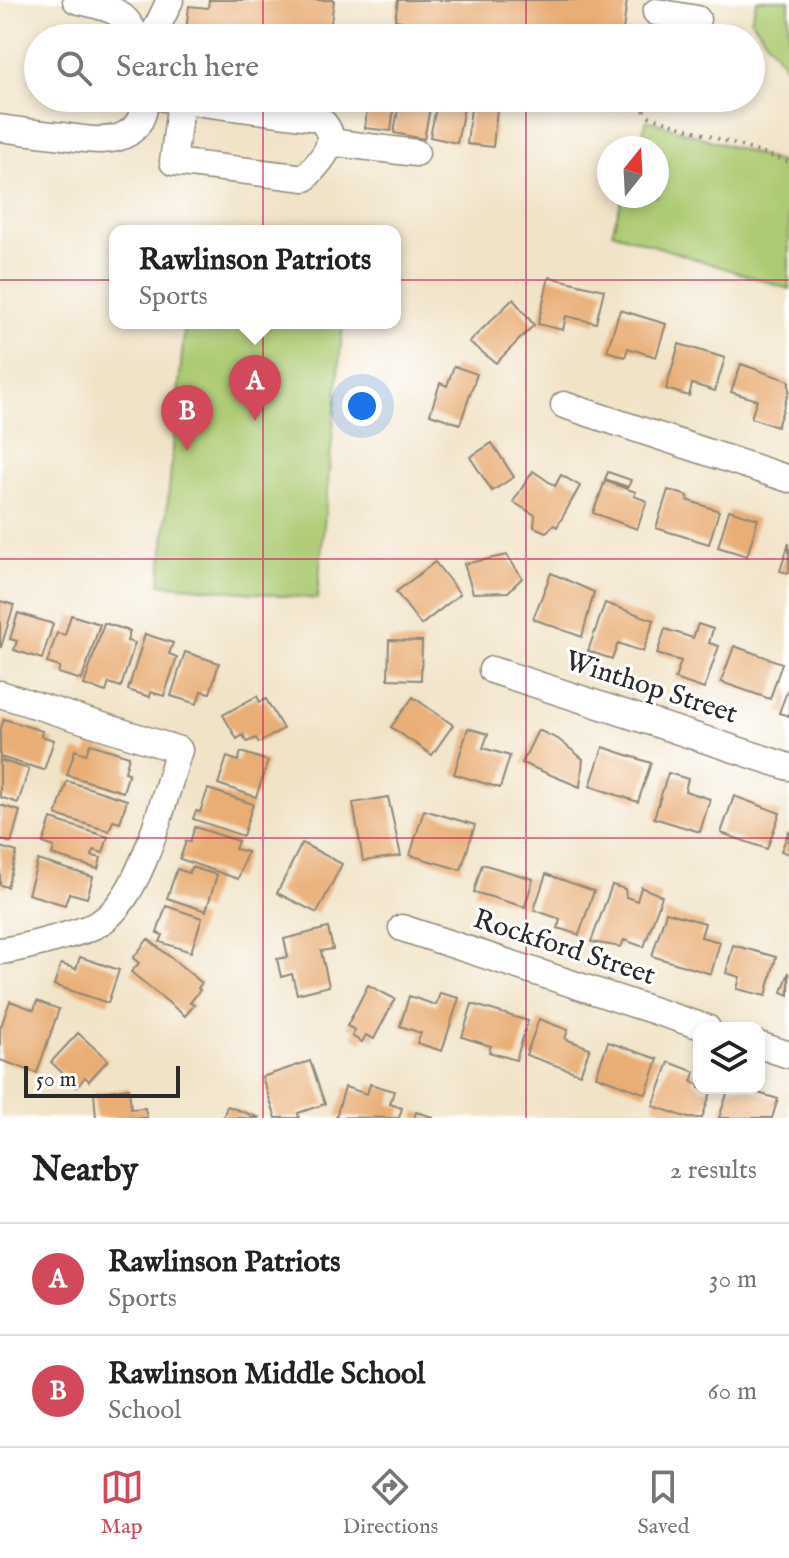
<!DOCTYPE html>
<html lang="en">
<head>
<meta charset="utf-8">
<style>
	body { margin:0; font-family:"IM FELL English",serif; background:#f6f6f6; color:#222 }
	.controls { position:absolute; right:24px; bottom:24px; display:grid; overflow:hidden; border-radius:16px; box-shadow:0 4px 12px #0003 }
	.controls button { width:72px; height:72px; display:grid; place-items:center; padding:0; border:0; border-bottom:2px solid #e0e0e0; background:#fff; color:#222; font:40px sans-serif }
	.compass { position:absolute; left:597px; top:136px; width:72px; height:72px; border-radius:50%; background:#fff; box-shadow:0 4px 12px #0003; rotate:18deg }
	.scale { position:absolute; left:24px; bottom:20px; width:156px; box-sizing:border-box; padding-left:8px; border:4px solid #2b2b2b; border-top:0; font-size:22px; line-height:28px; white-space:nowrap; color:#2b2b2b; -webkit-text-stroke:6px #fff; paint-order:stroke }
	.you { position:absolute; left:362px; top:406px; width:28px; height:28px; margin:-20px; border:6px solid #fff; border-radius:50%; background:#1a73e8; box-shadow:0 0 0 12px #1a73e833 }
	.badge { display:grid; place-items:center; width:52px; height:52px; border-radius:50%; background:#d1495b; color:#fff; font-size:26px; font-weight:700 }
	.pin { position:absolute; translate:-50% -66px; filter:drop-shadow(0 2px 4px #0008) }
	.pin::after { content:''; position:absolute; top:42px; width:28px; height:24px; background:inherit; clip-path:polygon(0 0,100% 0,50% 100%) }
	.popup { position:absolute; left:109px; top:225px; width:292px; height:104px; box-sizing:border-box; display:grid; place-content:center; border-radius:16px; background:#fff; filter:drop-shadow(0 2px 6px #0005); font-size:26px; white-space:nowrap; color:#767676 }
	.popup b { font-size:30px; color:#222 }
	.popup::after { content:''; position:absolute; left:50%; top:100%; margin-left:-16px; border:16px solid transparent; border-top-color:#fff }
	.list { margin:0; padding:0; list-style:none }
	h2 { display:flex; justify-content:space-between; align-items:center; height:104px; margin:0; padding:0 32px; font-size:34px }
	h2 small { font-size:26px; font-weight:400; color:#767676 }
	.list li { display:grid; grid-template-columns:52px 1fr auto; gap:24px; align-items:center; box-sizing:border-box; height:112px; padding:0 32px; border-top:2px solid #e0e0e0 }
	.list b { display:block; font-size:30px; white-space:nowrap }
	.list p { margin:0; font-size:26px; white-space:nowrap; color:#767676 }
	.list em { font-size:26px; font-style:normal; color:#767676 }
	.icon { flex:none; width:44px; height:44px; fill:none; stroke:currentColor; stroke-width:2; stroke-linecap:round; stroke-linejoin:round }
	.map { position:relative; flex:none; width:789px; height:1118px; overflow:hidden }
	.search { position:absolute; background:#fff; box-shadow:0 4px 12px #0003; left:24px; right:24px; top:24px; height:88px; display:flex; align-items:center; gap:20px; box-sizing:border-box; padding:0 28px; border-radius:44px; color:#767676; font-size:30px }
	.sheet { height:328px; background:#fff }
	nav { display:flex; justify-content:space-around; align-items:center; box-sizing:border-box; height:112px; border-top:2px solid #e0e0e0; background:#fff; font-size:22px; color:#767676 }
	nav a { display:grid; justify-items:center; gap:4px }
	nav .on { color:#d1495b }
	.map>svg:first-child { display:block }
	.green { fill:#adcb73; stroke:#6c7b4f; stroke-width:2 }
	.building { fill:#e9ae76 }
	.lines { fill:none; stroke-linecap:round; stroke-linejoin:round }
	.minor-casing { stroke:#8e8779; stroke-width:29 }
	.path { stroke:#8e8779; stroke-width:4; stroke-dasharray:2 6; stroke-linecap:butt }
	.minor { stroke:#fff; stroke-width:26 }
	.grid { fill:none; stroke:#c2185b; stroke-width:2; stroke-opacity:0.55 }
	.labels { text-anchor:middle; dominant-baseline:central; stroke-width:6; stroke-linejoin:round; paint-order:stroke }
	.street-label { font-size:28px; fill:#2b2b2b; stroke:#fff }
</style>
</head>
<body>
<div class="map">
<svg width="789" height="1118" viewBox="0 0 789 1118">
	<rect width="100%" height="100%" fill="#fff"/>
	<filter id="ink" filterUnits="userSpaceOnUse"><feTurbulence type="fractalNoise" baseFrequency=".0125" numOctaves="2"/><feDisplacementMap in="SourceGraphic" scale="16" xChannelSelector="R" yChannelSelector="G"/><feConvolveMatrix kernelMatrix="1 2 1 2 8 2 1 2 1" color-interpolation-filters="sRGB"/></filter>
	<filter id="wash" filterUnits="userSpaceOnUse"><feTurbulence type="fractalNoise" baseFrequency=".006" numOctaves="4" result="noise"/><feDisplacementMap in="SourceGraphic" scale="32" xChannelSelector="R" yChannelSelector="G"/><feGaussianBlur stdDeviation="1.8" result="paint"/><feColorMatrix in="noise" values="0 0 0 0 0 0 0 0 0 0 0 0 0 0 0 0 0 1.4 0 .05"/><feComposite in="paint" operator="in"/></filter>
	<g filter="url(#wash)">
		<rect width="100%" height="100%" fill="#f1e3c7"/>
		<path class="green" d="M 757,0 L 789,0 L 789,72 L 751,19 Z
			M 647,120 L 789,165 L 789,289 L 612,232 L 623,196 L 657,196 L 657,148 L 638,148 Z
			M 185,323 L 343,323 L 317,599 L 160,584 Z"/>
		<g id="blocks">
			<path class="building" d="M 209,0 L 334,0 L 329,38 L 185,38 L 189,6 L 208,8 Z
				M 398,0 L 627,0 L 622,38 L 528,38 L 395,20 Z
				M 368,98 L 395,98 L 391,131 L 365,128 Z
				M 400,98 L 432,98 L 424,139 L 394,133 Z
				M 438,98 L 466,98 L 457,143 L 430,137 Z
				M 472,98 L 498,98 L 493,147 L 467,144 Z
				M 549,277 L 604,290 L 596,323 L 566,316 L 563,330 L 538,324 Z
				M 513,299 L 534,325 L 496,363 L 469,342 Z
				M 620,310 L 666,324 L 656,357 L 628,348 L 625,357 L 607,351 Z
				M 679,344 L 725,358 L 715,391 L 692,384 L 689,396 L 666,389 Z
				M 741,364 L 789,381 L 789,391 L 777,427 L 751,418 L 757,400 L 731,392 Z
				M 454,366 L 477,374 L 460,424 L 430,414 L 440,383 L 447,386 Z
				M 492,443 L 514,477 L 492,491 L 470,457 Z
				M 533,471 L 555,486 L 561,475 L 580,486 L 557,527 L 554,525 L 546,532 L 534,527 L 535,515 L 513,502 Z
				M 608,472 L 631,480 L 628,487 L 605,479 Z
				M 605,481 L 636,492 L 634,496 L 647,501 L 637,529 L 593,513 Z
				M 668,490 L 688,496 L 687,500 L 719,511 L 709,544 L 656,528 Z
				M 729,510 L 758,519 L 747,556 L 718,547 Z
				M 789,543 L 789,573 L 780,571 Z
				M 507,555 L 522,578 L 508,592 L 473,593 L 464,564 Z
				M 435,562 L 460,594 L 421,625 L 396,592 Z
				M 551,573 L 594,592 L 582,637 L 533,619 Z
				M 0,601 L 14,605 L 1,647 L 0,647 Z
				M 605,603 L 654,620 L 643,652 L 618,643 L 612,659 L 588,651 Z
				M 18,613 L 53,624 L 42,659 L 14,650 L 17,641 L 10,639 Z
				M 71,615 L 100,624 L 82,680 L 58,673 L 60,667 L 47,663 L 57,633 L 65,635 Z
				M 104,623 L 130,631 L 127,641 L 135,643 L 121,687 L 109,683 L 106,692 L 84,685 Z
				M 698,624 L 713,629 L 709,643 L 719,646 L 704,689 L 675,679 L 681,661 L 657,654 L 665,629 L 693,638 Z
				M 145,634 L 173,643 L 169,654 L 177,657 L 164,696 L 151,692 L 150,697 L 128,690 Z
				M 389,640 L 422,641 L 421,680 L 388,679 Z
				M 734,646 L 782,663 L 770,699 L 721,682 Z
				M 185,652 L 219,663 L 210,693 L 201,691 L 197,704 L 171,696 Z
				M 789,686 L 789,716 L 779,713 Z
				M 257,696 L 260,702 L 266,699 L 283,729 L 259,743 L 256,738 L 247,742 L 243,735 L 237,739 L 223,715 Z
				M 413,697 L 453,725 L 432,755 L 391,727 Z
				M 4,719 L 42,731 L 41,736 L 54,740 L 44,770 L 0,757 L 0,731 Z
				M 468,728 L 488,734 L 483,748 L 510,756 L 500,788 L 454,774 Z
				M 538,730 L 558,739 L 583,759 L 580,787 L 522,763 Z
				M 90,744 L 129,756 L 125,772 L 129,773 L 123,792 L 67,775 L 75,750 L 86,754 Z
				M 603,747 L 651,763 L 638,802 L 590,786 Z
				M 241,752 L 268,761 L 256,797 L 218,784 L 227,757 L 238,761 Z
				M 0,760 L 29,769 L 18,803 L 0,797 Z
				M 668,773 L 688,779 L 685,791 L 710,799 L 700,832 L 654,818 Z
				M 67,781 L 127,800 L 120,823 L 113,821 L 109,831 L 56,815 Z
				M 208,789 L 253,804 L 243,836 L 193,819 L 196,811 L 200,812 Z
				M 734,796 L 780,813 L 767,849 L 721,833 Z
				M 388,797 L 401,856 L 363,861 L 353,803 Z
				M 0,805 L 20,811 L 11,843 L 0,839 Z
				M 424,810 L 475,825 L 461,870 L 410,855 Z
				M 51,819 L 108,837 L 103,853 L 94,850 L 92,856 L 101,858 L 98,869 L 52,855 L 54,847 L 43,843 Z
				M 195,827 L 238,841 L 235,849 L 247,852 L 238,879 L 180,859 L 186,841 L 190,842 Z
				M 789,831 L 789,854 L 781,851 Z
				M 302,843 L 342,864 L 317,913 L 277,893 Z
				M 0,847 L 17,852 L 7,887 L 0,885 Z
				M 38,860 L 93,877 L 87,898 L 69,893 L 65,905 L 28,894 Z
				M 482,864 L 533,879 L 525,907 L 474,892 Z
				M 191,867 L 217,875 L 206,911 L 167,898 L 177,869 L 189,873 Z
				M 546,874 L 594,891 L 579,935 L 558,928 L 560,919 L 534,910 Z
				M 612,885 L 625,889 L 626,897 L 637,901 L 641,887 L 662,896 L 644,947 L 624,940 L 621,947 L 591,942 Z
				M 166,906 L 202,918 L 191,952 L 160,942 L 163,935 L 157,933 Z
				M 666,912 L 705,923 L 701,937 L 720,942 L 711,974 L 652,956 Z
				M 328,928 L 333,949 L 321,951 L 329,986 L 297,994 L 292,974 L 281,977 L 277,959 L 288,957 L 284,939 Z
				M 148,939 L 202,983 L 198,988 L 200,990 L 190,1003 L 194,1005 L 185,1016 L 131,972 L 139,963 L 133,958 Z
				M 733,945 L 776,957 L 766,996 L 737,989 L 740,977 L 726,973 Z
				M 80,957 L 119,970 L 108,1003 L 54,985 L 61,964 L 76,969 Z
				M 789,972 L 789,995 L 782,992 Z
				M 368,985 L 395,999 L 374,1039 L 366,1035 L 362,1042 L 352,1036 L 355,1030 L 347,1026 Z
				M 440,993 L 459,998 L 442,1051 L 417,1043 L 421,1033 L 400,1026 L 409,996 L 436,1005 Z
				M 10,1001 L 34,1010 L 37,1001 L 59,1009 L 37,1073 L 0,1060 L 0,1029 Z
				M 472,1004 L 528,1021 L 516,1060 L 489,1052 L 491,1046 L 462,1037 Z
				M 539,1019 L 568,1030 L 565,1039 L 590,1048 L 580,1074 L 526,1055 Z
				M 78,1033 L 108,1060 L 89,1081 L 85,1077 L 77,1087 L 51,1062 Z
				M 608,1042 L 658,1059 L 646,1094 L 596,1076 Z
				M 310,1061 L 325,1104 L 298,1113 L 299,1118 L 276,1118 L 262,1077 Z
				M 669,1062 L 695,1072 L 692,1082 L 699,1085 L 699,1088 L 712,1089 L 702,1118 L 688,1118 L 653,1106 Z
				M 370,1084 L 394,1091 L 390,1104 L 402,1108 L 399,1118 L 336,1117 L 345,1087 L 367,1094 Z
				M 129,1088 L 131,1109 L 145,1108 L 147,1118 L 96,1118 L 94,1093 Z
				M 729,1088 L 742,1088 L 778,1099 L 772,1118 L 719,1118 Z
				M 227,1106 L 260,1118 L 223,1118 Z
				M 416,1112 L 433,1117 L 433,1118 L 414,1118 Z"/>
		</g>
	</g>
	<g filter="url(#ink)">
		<use href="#blocks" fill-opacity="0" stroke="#8e8779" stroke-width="2"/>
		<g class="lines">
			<g class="minor-casing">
				<path id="minor" d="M 76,0 C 103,7 126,8 136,38
					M 656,12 L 697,19
					M 152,38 L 170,0
					M 165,98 L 318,118 C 344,139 322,159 305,178 L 173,162 L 181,100
					M 0,128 C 21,131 42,134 63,136 C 100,142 141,148 146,98
					M 329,142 L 416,153
					M 564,405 L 789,479
					M 492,670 L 789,767
					M 0,694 L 179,750 C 163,799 144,893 101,922 C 87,931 70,934 54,939 C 36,944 19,949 0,951
					M 402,928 L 707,1028
					M 759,1045 L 789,1055"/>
			</g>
			<path class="path" d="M 379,38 L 398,22 L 512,38
				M 633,98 L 649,116 L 789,162"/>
			<use href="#minor" class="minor"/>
		</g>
	</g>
	<path class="grid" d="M 263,0 L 263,38M 526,0 L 526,38M 263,98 L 263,1118M 526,98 L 526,1118M 0,280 L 789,280M 0,559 L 789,559M 0,838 L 789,838"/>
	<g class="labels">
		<g class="street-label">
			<text transform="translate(651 688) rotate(18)">Winthop Street</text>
			<text transform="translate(564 948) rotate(18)">Rockford Street</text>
		</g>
	</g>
</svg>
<div class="controls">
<button><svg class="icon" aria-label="layers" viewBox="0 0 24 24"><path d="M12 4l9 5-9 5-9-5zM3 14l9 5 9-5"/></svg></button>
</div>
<svg class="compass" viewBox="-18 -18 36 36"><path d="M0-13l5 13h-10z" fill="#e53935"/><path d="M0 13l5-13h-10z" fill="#767676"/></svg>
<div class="scale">50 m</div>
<div class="you"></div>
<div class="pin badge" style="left:255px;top:421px">A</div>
<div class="popup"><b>Rawlinson Patriots</b>Sports</div>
<div class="pin badge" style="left:187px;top:451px">B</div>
<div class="search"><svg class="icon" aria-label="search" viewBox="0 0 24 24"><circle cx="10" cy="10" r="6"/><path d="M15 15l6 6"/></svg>Search here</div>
</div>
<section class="sheet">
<h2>Nearby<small>2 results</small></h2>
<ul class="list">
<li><span class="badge">A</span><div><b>Rawlinson Patriots</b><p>Sports</p></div><em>30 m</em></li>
<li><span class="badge">B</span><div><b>Rawlinson Middle School</b><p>School</p></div><em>60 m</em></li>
</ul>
</section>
<nav>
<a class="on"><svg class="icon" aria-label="map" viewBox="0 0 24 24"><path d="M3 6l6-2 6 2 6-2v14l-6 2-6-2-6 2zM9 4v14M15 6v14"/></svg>Map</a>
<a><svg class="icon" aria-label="directions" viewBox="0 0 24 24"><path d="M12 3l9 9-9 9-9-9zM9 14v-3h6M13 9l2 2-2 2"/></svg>Directions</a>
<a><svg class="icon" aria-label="saved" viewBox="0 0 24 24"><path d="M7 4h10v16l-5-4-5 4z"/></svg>Saved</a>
</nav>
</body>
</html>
